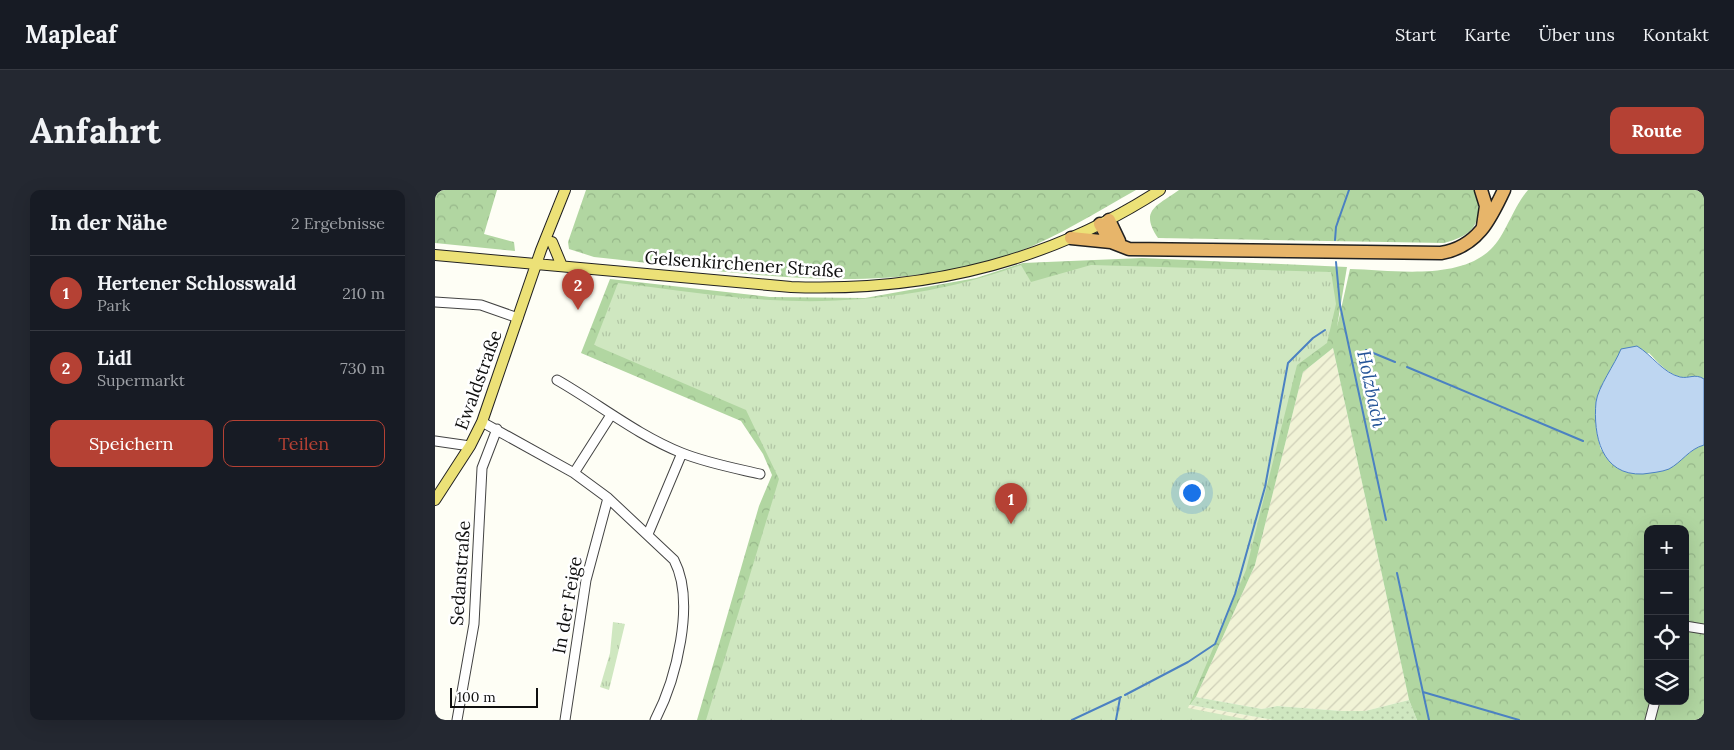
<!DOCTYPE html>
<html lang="de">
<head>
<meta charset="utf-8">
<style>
	body { margin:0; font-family:Lora,serif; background:#242831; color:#f1f3f6 }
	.controls { position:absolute; right:15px; bottom:15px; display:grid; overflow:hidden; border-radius:10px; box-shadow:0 5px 20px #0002 }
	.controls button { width:45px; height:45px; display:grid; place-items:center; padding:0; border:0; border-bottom:1px solid #363941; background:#171b24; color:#f1f3f6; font:25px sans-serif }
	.scale { position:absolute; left:15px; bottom:12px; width:88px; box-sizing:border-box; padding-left:5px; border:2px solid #101010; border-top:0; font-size:14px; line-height:18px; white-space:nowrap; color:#101010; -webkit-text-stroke:4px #fff; paint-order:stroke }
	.you { position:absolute; left:756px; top:302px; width:18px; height:18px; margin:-12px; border:4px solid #fff; border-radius:50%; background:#1a73e8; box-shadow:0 0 0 8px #1a73e833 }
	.badge { display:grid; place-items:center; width:32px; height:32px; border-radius:50%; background:#b54134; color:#fff; font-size:16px; font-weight:700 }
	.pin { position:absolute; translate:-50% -41px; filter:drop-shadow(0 1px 2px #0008) }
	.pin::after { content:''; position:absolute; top:26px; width:18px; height:15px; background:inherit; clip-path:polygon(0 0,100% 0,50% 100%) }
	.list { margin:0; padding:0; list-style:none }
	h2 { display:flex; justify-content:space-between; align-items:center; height:65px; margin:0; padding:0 20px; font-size:21px }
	h2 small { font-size:16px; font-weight:400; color:#9ea1a6 }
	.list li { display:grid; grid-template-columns:32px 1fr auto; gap:15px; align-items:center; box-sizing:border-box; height:75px; padding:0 20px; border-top:1px solid #363941 }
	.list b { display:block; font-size:19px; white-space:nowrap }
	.list p { margin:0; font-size:16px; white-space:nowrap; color:#9ea1a6 }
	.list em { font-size:16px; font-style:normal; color:#9ea1a6 }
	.actions { display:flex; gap:10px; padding:15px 20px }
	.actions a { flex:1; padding:11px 0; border:1px solid #b54134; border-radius:10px; text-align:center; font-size:18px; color:#b54134 }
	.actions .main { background:#b54134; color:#fff }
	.icon { flex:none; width:28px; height:28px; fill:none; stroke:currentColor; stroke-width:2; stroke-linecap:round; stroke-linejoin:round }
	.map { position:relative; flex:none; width:1269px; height:530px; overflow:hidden; border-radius:10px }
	header { display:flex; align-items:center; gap:30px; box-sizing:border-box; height:70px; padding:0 25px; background:#171b24; border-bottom:1px solid #363941 }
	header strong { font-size:24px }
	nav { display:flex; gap:28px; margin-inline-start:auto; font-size:18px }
	.intro { display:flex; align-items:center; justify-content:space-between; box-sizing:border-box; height:120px; padding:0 30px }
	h1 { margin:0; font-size:35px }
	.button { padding:12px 22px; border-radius:10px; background:#b54134; color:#fff; font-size:18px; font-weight:700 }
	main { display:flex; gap:30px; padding:0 30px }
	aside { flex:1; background:#171b24; border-radius:10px; box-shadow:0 5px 20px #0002 }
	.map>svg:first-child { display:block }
	.farmland { fill:url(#farmland-furrows) }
	.grass { fill:url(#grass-dots) }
	.forest { fill:url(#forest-crowns); fill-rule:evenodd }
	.park { fill:url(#park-tufts) }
	.water { fill:#bed6f1; stroke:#4b81c2 }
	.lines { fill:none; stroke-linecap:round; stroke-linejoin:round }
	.stream { stroke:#4b81c2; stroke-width:2 }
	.minor-casing { stroke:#434343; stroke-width:11 }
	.major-casing { stroke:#212121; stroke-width:12 }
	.highway-casing { stroke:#212121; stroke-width:15 }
	.minor { stroke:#fff; stroke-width:9 }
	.major { stroke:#ece177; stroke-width:10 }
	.highway { stroke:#e7b56a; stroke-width:12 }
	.labels { text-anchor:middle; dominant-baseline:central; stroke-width:5; stroke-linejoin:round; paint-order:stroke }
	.street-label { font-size:18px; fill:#101010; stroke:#fff }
	.water-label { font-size:19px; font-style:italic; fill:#245498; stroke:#fff }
</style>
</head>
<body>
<header>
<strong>Mapleaf</strong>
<nav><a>Start</a><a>Karte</a><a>Über uns</a><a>Kontakt</a></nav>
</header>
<div class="intro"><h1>Anfahrt</h1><a class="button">Route</a></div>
<main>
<aside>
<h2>In der Nähe<small>2 Ergebnisse</small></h2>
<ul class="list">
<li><span class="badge">1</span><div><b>Hertener Schlosswald</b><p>Park</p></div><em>210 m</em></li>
<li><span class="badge">2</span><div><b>Lidl</b><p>Supermarkt</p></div><em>730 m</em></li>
</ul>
<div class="actions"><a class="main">Speichern</a><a>Teilen</a></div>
</aside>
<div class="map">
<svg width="1269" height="530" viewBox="0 0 1269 530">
	<defs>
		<pattern id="farmland-furrows" width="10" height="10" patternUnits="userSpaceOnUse" patternTransform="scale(1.25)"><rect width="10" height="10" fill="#f1f3d6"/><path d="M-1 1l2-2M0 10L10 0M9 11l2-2" fill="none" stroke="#cecfb7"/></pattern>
		<pattern id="grass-dots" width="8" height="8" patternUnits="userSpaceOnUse" patternTransform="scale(1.25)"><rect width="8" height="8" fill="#cfe7c0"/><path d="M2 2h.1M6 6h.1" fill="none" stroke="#b1c5a4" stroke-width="1.8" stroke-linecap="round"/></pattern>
		<pattern id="forest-crowns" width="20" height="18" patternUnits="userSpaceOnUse" patternTransform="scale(1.25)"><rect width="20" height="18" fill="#b1d6a1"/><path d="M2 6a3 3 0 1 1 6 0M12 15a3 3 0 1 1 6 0" fill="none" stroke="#97b78a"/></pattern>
		<pattern id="park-tufts" width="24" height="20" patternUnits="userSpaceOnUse" patternTransform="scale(1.25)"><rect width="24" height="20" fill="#cfe7c0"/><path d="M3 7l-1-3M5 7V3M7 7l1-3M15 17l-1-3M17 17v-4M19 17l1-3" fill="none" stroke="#b1c5a4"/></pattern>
	</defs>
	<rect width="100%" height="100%" fill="#fefef5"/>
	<path class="farmland" d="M 898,158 L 974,510 L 930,521 L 907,521 L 842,516 L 827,519 L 761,507 L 820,375 L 868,182 Z
		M 739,509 L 755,515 L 838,530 L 702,530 Z"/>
	<path class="grass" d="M 761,507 L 827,519 L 842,516 L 907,521 L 930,521 L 974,510 L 982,530 L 838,530 L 755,515 Z"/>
	<path class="forest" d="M 0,0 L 62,0 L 49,44 L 79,52 L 80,61 L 0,53 Z
		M 151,0 L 701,0 C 661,22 620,49 577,64 C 441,110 297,81 159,67 L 134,59 L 133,52 Z
		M 744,0 L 1041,0 C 1048,31 1041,45 1009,53 L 723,48 C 704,20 722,16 744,0 Z
		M 1093,0 L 1269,0 L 1269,189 C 1260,184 1255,189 1246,187 C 1232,184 1223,172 1214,163 L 1178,177 C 1160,209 1156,224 1166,260 L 1234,279 L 1262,257 L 1269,255 L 1269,530 L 982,530 L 974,510 L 898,158 L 868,182 L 820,375 L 761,507 L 755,515 L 739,509 L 702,530 L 262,530 L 324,316 L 337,285 L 328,264 L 306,231 L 146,163 L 175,89 L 335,107 L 430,108 L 541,88 L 588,73 L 707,68 L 912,77 L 902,137 L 915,79 C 957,80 1024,91 1056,59 C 1070,46 1078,17 1093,0 ZM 1213,339 L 1250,339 L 1250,511 L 1213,511 Z"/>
	<path class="park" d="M 586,75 L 596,92 L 656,75 L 896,82 L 901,114 L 892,153 L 862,175 L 811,380 L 753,518 L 815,530 L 271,530 L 344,289 L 311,220 L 159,155 L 183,93 C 234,99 284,107 335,110 C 419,115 507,104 586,75 Z
		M 178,432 L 190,434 L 174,500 L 165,497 L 175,463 Z"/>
	<path class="water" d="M 1202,156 C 1217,165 1228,183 1245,187 C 1254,189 1260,183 1269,189 L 1269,255 C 1254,259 1247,272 1234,279 C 1227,282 1215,283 1208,284 C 1166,286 1158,245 1161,212 C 1163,197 1180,174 1186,159 Z"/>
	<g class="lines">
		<path class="stream" d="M 900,50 L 901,37 L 914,0
			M 901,72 L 905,115 L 951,330
			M 931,160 L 960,172
			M 972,177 L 1148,251
			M 962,383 L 994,530
			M 988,502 L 1084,530
			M 690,505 L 753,472 L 780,454 L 800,404 L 830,297 L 853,173 L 878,148 L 890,140
			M 637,530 L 686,507
			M 681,530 L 685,508"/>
		<g class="minor-casing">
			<path id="minor" d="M 0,112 L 46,115 L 83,128
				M 122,190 C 164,214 202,245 247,263 C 272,273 299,278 325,284
				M 47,232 L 139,283 L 173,308 L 239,370 C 261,412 241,490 220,530
				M 0,251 L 35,256
				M 139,283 L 176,225
				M 213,344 L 247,263
				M 1250,436 L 1269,439
				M 22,530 L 39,434 L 47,278 L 62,239
				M 130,530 L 151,390 L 173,308
				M 1215,530 L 1220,511"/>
		</g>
		<g class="major-casing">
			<path id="major" d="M 117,52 L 127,76
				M 0,65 L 356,97 C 488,102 614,72 725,0
				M 0,310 L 35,256 L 47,232 L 106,60 L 130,0"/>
		</g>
		<g class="highway-casing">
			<path id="highway" d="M 1046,0 L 1051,16 L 1048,36
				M 674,30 L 684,51
				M 665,34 L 676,52 L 694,59 L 1006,63 C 1042,57 1055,30 1069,0
				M 636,48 L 676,52"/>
		</g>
		<use href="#minor" class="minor"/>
		<use href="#major" class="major"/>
		<use href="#highway" class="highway"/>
	</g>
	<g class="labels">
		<g class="street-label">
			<text transform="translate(309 74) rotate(4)">Gelsenkirchener Straße</text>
			<text transform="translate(43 190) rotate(-70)">Ewaldstraße</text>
			<text transform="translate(25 383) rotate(-86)">Sedanstraße</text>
			<text transform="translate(132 415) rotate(-80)">In der Feige</text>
		</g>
		<g class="water-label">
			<text transform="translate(937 199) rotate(78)">Holzbach</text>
		</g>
	</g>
</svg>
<div class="controls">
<button>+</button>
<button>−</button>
<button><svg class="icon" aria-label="locate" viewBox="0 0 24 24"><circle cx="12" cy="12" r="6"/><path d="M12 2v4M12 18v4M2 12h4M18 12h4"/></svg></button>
<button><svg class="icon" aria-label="layers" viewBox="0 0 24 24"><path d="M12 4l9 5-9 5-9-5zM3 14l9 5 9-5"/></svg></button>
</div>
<div class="scale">100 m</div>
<div class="you"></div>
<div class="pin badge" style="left:576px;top:334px">1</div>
<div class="pin badge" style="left:143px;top:120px">2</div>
</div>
</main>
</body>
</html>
